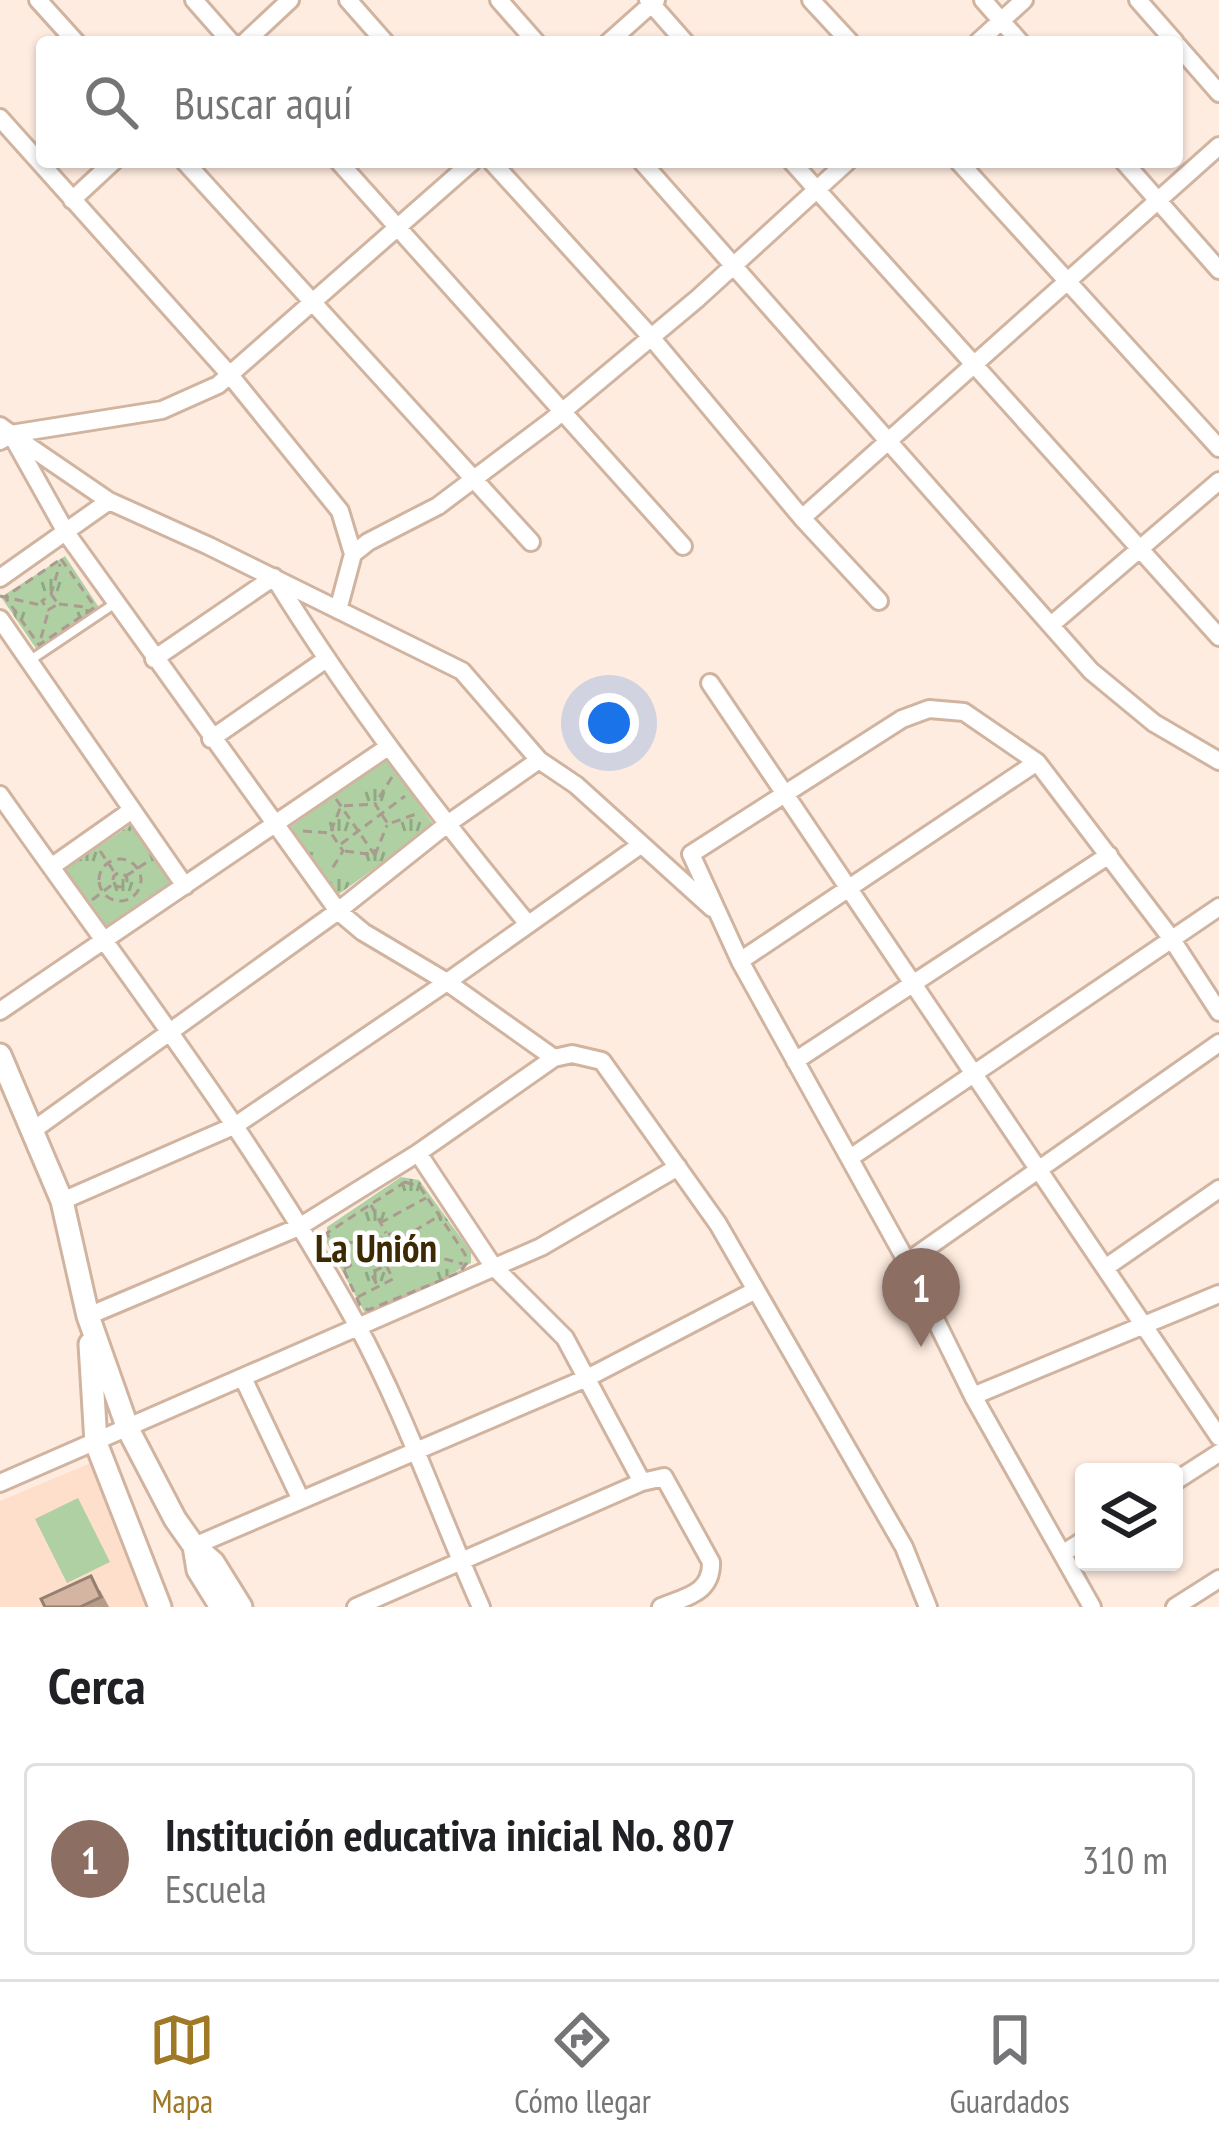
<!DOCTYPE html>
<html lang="es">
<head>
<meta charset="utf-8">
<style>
	body { margin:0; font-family:"PT Sans Narrow",sans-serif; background:#f2f2f2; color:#202124 }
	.controls { position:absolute; right:36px; bottom:36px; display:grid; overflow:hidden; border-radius:12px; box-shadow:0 3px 9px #0004 }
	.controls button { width:108px; height:108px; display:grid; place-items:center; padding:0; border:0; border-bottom:3px solid #e0e0e0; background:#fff; color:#202124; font:60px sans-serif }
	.you { position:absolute; left:609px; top:723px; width:42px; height:42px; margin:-30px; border:9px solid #fff; border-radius:50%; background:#1a73e8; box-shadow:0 0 0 18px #1a73e833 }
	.badge { display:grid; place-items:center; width:78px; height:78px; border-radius:50%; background:#9f7926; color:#fff; font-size:39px; font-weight:700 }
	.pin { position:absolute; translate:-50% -99px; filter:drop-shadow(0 3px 6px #0008) }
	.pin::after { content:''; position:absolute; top:63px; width:42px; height:36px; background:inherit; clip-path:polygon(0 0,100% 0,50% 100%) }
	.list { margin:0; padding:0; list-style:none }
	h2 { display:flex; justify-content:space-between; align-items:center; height:156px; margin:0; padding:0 48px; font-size:51px }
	h2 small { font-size:39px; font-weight:400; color:#757577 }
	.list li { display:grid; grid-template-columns:78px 1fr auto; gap:36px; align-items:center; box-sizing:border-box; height:192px; margin:0 24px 24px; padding:0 24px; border:3px solid #e0e0e0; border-radius:12px }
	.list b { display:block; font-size:45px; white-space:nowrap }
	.list p { margin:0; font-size:39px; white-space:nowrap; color:#757577 }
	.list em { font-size:39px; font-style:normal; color:#757577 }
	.icon { flex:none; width:66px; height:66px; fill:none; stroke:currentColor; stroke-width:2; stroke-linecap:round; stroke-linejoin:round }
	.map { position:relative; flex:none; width:1219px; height:1607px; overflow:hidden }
	.search { position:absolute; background:#fff; box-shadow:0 3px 9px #0004; left:36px; right:36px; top:36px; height:132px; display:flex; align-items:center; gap:30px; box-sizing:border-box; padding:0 42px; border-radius:12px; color:#757577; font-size:45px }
	.sheet { height:372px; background:#fff }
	nav { display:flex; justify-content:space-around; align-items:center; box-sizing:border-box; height:168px; border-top:3px solid #e0e0e0; background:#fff; font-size:33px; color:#757577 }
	nav a { display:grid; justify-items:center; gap:6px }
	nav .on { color:#9f7926 }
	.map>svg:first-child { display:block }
	.built { fill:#fedfcb }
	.park { fill:url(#park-tufts) }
	.pitch { fill:#afd0a2 }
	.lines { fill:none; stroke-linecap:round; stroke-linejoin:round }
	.service-casing { stroke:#d1b4a0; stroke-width:14 }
	.minor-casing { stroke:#d1b4a0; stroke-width:22 }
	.tertiary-casing { stroke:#d1b4a0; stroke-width:27 }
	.path { stroke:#aa9a90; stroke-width:3; stroke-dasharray:9 6; stroke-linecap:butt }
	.service { stroke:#fff; stroke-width:8 }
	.minor { stroke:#fff; stroke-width:16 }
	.tertiary { stroke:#fff; stroke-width:21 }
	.wall { fill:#b59c8a }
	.building { fill:#d3b5a1; stroke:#947f71; stroke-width:3 }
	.labels { text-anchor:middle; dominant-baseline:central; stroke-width:9; stroke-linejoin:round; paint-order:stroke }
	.neighbourhood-label { font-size:39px; font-weight:bold; fill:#3c2b02; stroke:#fff }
</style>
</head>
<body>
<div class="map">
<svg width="1219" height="1607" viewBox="0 0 1219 1607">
	<defs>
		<pattern id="park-tufts" width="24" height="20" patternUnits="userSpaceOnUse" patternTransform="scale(3)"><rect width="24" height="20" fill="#afd0a2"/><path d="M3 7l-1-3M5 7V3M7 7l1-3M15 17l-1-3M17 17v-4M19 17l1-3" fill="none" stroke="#90a984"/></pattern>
	</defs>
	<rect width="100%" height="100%" fill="#ffece0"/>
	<path class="built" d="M 93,1462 L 152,1607 L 0,1607 L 0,1501 Z"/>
	<path class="park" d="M 65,556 L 100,609 L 37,650 L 1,597 Z
		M 385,758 L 434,825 L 335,897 L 286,830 Z
		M 132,824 L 174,885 L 106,931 L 64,870 Z
		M 401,1177 L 419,1180 L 471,1252 L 471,1263 L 377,1316 L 366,1315 L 327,1243 L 327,1227 Z"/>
	<path class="pitch" d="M 78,1498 L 110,1562 L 67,1583 L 35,1519 Z"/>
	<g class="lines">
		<g class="service-casing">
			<path id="service" d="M 32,659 L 114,604"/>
		</g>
		<g class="minor-casing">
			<path id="minor" d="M 38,0 L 76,42
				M 194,0 L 231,42
				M 348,0 L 385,42
				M 499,0 L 536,42
				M 648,0 L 685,42
				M 811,0 L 850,42
				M 983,0 L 1020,42
				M 1138,0 L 1175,42
				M 245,42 L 290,0
				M 609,42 L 656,0
				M 978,42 L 1024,0
				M 1177,45 L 1219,93
				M 0,118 L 230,375 L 340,511 L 353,554
				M 185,162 L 531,542
				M 339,162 L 683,546
				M 492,162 L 651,337 L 802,518 L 879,601
				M 642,162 L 1091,671 L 1154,723 L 1219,761
				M 792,162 L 1219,637
				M 959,162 L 1219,448
				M 1124,162 L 1219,270
				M 72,200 L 113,162
				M 0,426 L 11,434 L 67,534 L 338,911 L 363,932 L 447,982 L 554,1058
				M 11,434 L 109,501 L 209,546 L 462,671 L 539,760 L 576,785 L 712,908
				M 0,441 L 11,434 L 162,410 L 218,385 L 472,162
				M 802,518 L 1219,146
				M 0,578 L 109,501
				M 338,610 L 353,554 L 368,542 L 438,506 L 551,421 L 697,299 L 847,162
				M 0,619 L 185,886
				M 1051,625 L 1219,481
				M 154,659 L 274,577 C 350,700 436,813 528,924
				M 710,683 L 1219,1437
				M 211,739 L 325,660
				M 0,795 C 122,969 254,1137 356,1323 C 405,1413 439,1513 481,1607
				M 51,867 L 132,810
				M 740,961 L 1037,762
				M 0,1011 L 388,747
				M 795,1061 L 1109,855
				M 32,1131 L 338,911 L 446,825 L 539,760
				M 418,1153 L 493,1266 L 565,1338 L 642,1482
				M 850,1158 L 1219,907
				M 62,1201 L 236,1125 L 447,982 L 639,846
				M 907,1262 L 1219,1043
				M 1105,1268 L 1219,1189
				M 88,1316 L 299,1227 L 418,1153 L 554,1058 L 572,1054 L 602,1061 L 718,1224 L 904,1547 L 928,1607
				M 244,1380 L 301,1500
				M 973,1396 L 1219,1294
				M 1174,1482 L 1219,1453
				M 0,1483 L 541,1247 L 678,1167
				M 194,1546 L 589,1377 L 756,1290
				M 1062,1554 L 1084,1540
				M 356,1607 L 642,1482 L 664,1477 L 711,1562 C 712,1593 686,1597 661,1607
				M 1092,1607 L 973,1396 L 907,1262 L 740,961 L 691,854 L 902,719 L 929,709 L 964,712 L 1037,762 L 1171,938 L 1219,1012
				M 1175,1607 L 1219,1579"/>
		</g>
		<g class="tertiary-casing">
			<path id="tertiary" d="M 0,1055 L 62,1201 L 88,1316 L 128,1429 L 175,1519 L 194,1546 L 213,1562 L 241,1607
				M 90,1344 L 96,1443 L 160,1607
				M 194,1546 L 198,1570 L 221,1607"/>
		</g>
		<path class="path" d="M 61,559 L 95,607 L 39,645 L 5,597 Z
			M 51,594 L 58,604 L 48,610 L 42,601 L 51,594 L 60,564
			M 0,596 L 40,605
			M 59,604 L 86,607
			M 41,638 L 48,612
			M 392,777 L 375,804 L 388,824 L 416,814
			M 336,799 L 379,861
			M 303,831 L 331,833 L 343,851 L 330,872
			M 331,831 L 341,806 L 375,804
			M 341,844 L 405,796
			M 100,851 L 115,873
			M 345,851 L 375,855 L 387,825
			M99 880a21 21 0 1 1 42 0a21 21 0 1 1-42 0Z
			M113 880a7 7 0 1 1 14 0a7 7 0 1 1-14 0Z
			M 126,876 L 147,862
			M 92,900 L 113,884
			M 405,1182 L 420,1187 L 465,1254 L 466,1264 L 459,1273 L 368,1310 L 360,1305 L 327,1233 Z
			M 371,1205 L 386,1233
			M 380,1223 L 426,1198
			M379 1245a11 11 0 1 1 22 0a11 11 0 1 1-22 0Z
			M 401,1239 L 439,1216
			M 331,1242 L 376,1243
			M 401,1247 L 463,1264
			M 344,1269 L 378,1250
			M 358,1297 L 393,1279 L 386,1265 L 371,1273 L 378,1287"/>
		<use href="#service" class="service"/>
		<use href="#minor" class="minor"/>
		<use href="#tertiary" class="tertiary"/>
	</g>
	<path class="wall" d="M 100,1590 L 109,1607 L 45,1607 Z"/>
	<path class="building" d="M 91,1576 L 101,1597 L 80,1607 L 45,1607 L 41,1599 Z"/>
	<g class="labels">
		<g class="neighbourhood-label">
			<text x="376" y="1247">La Unión</text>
		</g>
	</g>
</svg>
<div class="controls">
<button><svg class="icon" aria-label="layers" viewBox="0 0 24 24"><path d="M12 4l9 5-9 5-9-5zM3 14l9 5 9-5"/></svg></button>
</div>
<div class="you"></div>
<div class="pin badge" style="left:921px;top:1347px;background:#8d6e63">1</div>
<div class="search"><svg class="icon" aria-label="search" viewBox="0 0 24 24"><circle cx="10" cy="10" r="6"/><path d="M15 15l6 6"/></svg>Buscar aquí</div>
</div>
<section class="sheet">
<h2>Cerca<small></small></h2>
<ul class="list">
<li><span class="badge" style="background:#8d6e63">1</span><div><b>Institución educativa inicial No. 807</b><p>Escuela</p></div><em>310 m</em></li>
</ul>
</section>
<nav>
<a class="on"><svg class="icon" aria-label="map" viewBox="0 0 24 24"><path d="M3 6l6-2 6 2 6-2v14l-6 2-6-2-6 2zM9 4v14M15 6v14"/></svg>Mapa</a>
<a><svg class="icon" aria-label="directions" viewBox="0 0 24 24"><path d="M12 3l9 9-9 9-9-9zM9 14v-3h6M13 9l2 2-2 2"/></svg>Cómo llegar</a>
<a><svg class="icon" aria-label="saved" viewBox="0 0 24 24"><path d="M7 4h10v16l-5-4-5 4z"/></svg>Guardados</a>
</nav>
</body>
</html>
